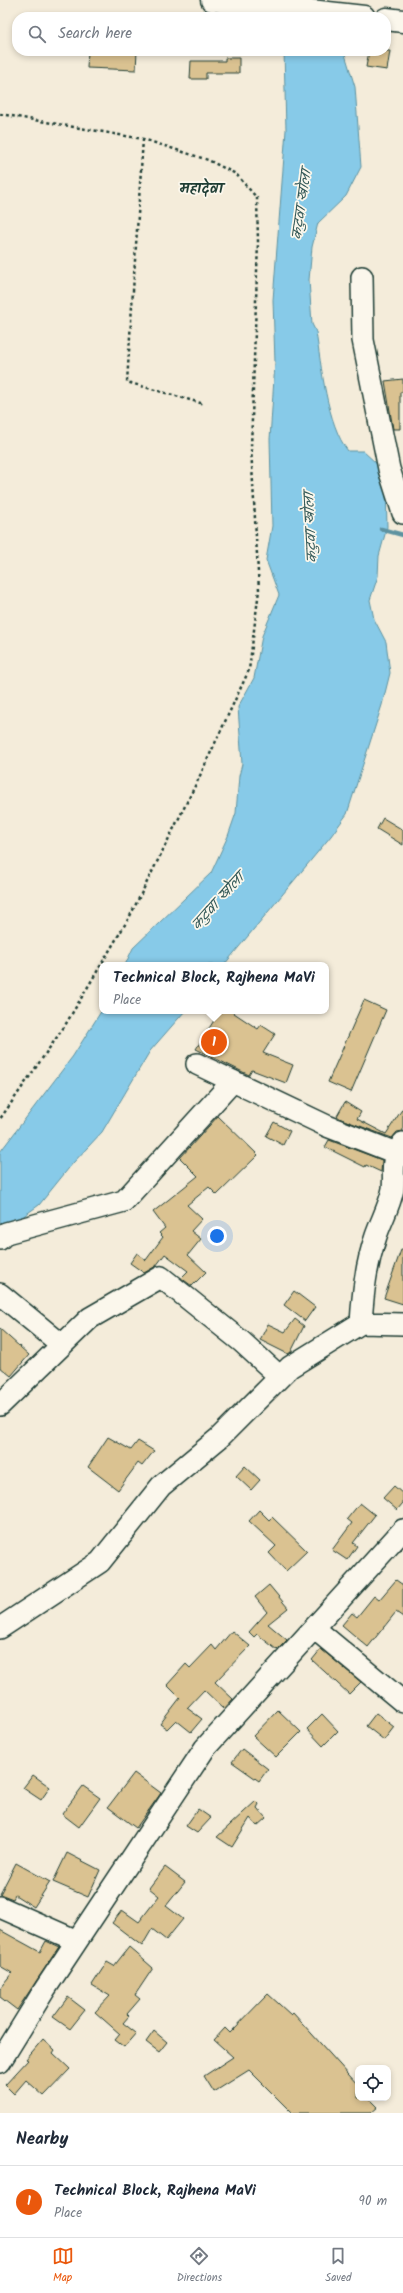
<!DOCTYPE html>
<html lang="en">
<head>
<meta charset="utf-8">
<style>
	body { margin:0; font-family:Kalam,"Playpen Sans Deva",sans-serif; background:#f2f2f3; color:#1f2937 }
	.controls { position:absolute; right:12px; bottom:12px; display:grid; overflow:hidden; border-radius:8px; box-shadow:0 2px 6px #0003 }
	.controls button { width:36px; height:36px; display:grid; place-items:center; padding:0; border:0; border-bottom:1px solid #e0e1e3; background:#fff; color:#1f2937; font:20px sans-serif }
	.you { position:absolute; left:217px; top:1236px; width:14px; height:14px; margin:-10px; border:3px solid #fff; border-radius:50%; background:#1a73e8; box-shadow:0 0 0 6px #1a73e833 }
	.badge { display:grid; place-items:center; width:26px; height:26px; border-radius:50%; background:#ea580c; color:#fff; font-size:13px; font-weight:700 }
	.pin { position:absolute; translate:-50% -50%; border:2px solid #fff; box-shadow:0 1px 4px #0006 }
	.popup { position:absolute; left:99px; top:962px; width:230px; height:52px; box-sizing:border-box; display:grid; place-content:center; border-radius:8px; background:#fff; filter:drop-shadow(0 1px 3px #0005); font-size:13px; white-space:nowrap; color:#747a83 }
	.popup b { font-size:15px; color:#1f2937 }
	.popup::after { content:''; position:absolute; left:50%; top:100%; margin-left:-8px; border:8px solid transparent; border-top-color:#fff }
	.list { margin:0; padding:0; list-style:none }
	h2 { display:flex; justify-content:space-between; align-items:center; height:52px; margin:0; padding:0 16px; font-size:17px }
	h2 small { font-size:13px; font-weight:400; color:#747a83 }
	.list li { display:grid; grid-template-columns:26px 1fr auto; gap:12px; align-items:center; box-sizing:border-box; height:72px; padding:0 16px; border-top:1px solid #e0e1e3 }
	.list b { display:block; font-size:15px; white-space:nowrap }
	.list p { margin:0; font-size:13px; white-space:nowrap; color:#747a83 }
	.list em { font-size:13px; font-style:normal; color:#747a83 }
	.icon { flex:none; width:22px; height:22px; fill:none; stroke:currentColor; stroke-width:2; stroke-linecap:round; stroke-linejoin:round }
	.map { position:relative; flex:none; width:403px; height:2113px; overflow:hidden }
	.search { position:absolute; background:#fff; box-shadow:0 2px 6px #0003; left:12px; right:12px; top:12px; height:44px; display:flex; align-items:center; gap:10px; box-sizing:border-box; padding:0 14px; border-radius:16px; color:#747a83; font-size:15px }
	.sheet { height:124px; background:#fff }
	nav { display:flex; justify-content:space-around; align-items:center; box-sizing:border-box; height:56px; border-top:1px solid #e0e1e3; background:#fff; font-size:11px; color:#747a83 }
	nav a { display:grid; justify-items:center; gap:2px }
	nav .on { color:#ea580c }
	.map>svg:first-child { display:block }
	.water { fill:#87cae8; stroke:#5d92a0 }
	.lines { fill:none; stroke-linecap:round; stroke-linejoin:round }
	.stream { stroke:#5d92a0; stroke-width:4.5 }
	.building { fill:#dac291; stroke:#1f3d34 }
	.minor-casing { stroke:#1f3d34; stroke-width:24 }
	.major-casing { stroke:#1f3d34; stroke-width:25 }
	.path { stroke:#1f3d34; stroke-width:2.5; stroke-dasharray:3 3; stroke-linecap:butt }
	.minor { stroke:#fbf7ec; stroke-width:21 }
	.major { stroke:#fbf7ec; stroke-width:22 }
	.labels { text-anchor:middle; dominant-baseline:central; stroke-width:3.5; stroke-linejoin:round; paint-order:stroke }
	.neighbourhood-label { font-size:15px; font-weight:bold; fill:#1f3d34; stroke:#fbf7ec }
	.water-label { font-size:15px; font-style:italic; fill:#345958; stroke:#fbf7ec }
</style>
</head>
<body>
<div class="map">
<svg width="403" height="2113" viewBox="0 0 403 2113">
	<rect width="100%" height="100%" fill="#f4ecda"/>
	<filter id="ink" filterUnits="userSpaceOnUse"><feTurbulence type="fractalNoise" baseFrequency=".025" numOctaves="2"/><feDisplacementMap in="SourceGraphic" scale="8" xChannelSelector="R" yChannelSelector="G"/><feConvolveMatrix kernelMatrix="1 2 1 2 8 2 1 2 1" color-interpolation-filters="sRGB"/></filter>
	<g filter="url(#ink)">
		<path class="water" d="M 284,51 L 344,51 L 355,87 L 361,167 L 346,196 L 318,223 L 312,247 L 309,280 L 312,324 L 316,332 C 321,364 327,425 348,451 L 363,451 L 376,463 L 386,485 L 387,527 L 379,556 L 378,576 L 370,600 L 374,619 L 386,642 L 390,673 L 382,705 L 347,814 L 331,836 L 224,965 L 125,965 L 133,948 L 211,873 L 228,836 L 236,813 L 239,776 L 242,764 L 238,707 L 254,678 L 262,636 L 279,595 L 266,560 L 272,526 L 270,439 L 275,363 L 273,300 L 286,130 Z
			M 102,1010 L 185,1011 L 150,1051 L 102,1132 L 73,1163 L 39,1205 L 0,1233 L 0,1152 L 73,1056 Z"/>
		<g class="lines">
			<path class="stream" d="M 381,529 L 403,535"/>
		</g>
		<path class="building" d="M 88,51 L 137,51 L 136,70 L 87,68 Z
			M 369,51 L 390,51 L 387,70 L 366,67 Z
			M 225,58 L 239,58 L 239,73 L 206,73 L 206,79 L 190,79 L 191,61 L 225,61 Z
			M 403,379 L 403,392 L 400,392 L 400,429 L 393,429 L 385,381 Z
			M 383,818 L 403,830 L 403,845 L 377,829 Z
			M 364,1000 L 386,1010 L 351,1092 L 328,1082 Z
			M 220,1011 L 231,1011 L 258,1029 L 261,1025 L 275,1034 L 263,1053 L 293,1065 L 286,1083 L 252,1070 L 249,1075 L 196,1049 Z
			M 345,1102 L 361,1112 L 357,1119 L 386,1134 L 403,1108 L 403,1131 L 397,1132 L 392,1138 L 341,1119 L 337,1116 Z
			M 218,1116 L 258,1155 L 217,1195 L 209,1187 L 187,1205 L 202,1219 L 191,1231 L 201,1239 L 188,1255 L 206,1272 L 192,1286 L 181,1278 L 188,1271 L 165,1254 L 156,1266 L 144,1273 L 130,1263 L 137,1253 L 146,1260 L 163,1237 L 159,1233 L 165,1228 L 153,1212 L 198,1176 L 180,1158 Z
			M 274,1122 L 290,1131 L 283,1145 L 266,1136 Z
			M 329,1140 L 382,1160 L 381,1172 L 366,1165 L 365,1167 L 325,1147 Z
			M 401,1250 L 403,1250 L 403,1304 L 384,1298 Z
			M 294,1291 L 315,1307 L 305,1321 L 284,1305 Z
			M 295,1319 L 304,1326 L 291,1352 L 288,1354 L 260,1340 L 268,1324 L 285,1332 Z
			M 0,1329 L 29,1355 L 11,1376 L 0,1367 Z
			M 108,1437 L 131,1450 L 138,1441 L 154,1451 L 142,1466 L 138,1463 L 118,1490 L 88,1467 Z
			M 245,1466 L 260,1480 L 251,1490 L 236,1476 Z
			M 394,1486 L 403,1494 L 403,1503 L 397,1510 L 383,1498 Z
			M 360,1503 L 375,1515 L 353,1543 L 357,1546 L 347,1560 L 332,1550 L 352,1523 L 347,1519 Z
			M 259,1510 L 269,1520 L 272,1517 L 307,1551 L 286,1571 L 269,1553 L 276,1546 L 249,1521 Z
			M 396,1580 L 403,1585 L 403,1617 L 396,1612 L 368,1647 L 342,1625 L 352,1613 L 357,1617 L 374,1596 L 379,1600 Z
			M 269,1585 L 288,1608 L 268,1624 L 287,1640 L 277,1650 L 257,1634 L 254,1637 L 249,1632 L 267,1612 L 255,1597 Z
			M 232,1631 L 250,1646 L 215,1682 L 233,1699 L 224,1709 L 204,1690 L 187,1708 L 202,1719 L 191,1732 L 176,1720 L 167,1729 L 160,1724 L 180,1698 L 167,1685 L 186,1664 L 190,1668 L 212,1645 L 216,1650 Z
			M 321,1649 L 361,1682 L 349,1694 L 312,1660 Z
			M 278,1710 L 301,1732 L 276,1757 L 253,1736 Z
			M 376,1713 L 394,1727 L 384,1740 L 366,1726 Z
			M 322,1714 L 338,1731 L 323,1746 L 307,1729 Z
			M 242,1749 L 268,1769 L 259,1781 L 232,1762 Z
			M 134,1773 L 161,1793 L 136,1828 L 108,1807 Z
			M 33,1775 L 50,1787 L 41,1800 L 23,1788 Z
			M 83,1786 L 100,1798 L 79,1827 L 62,1814 Z
			M 256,1801 L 259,1804 L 257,1808 L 266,1818 L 257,1826 L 250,1818 L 232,1847 L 217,1837 Z
			M 198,1809 L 211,1818 L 197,1833 L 186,1826 Z
			M 67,1853 L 100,1870 L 88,1897 L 53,1882 Z
			M 16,1863 L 50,1882 L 34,1907 L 15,1895 L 13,1899 L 0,1894 Z
			M 165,1867 L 185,1882 L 166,1906 L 183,1919 L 166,1940 L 152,1929 L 142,1946 L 112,1923 L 122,1910 L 139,1922 L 159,1896 L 149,1888 Z
			M 0,1930 L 40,1952 L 46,1941 L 59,1947 L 17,2010 L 0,1997 L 0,1988 L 12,1973 L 0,1966 Z
			M 129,1947 L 153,1968 L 135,1995 L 140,1999 L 127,2014 L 129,2016 L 123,2023 L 136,2033 L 124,2047 L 115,2040 L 120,2034 L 95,2012 L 110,1996 L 92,1985 L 107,1962 L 114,1966 Z
			M 268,1994 L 291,2015 L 293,2013 L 358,2085 L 358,2098 L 369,2098 L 378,2107 L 371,2113 L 292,2113 L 249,2070 L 214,2092 L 204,2076 L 233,2057 L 214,2040 L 225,2028 L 230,2033 Z
			M 68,1997 L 85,2010 L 70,2029 L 53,2017 Z
			M 154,2031 L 167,2042 L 159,2052 L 146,2042 Z
			M 43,2039 L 55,2050 L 53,2053 L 70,2069 L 44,2096 L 26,2080 L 14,2094 L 5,2085 L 28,2060 L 26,2059 Z"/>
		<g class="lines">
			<g class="minor-casing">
				<path id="minor" d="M 362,277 L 363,340 L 389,469 L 403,513
					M 197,1064 L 327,1126 L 396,1153
					M 0,1239 L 6,1233 L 124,1201 L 233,1081
					M 0,1294 L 62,1345
					M 361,1323 C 363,1292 366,1265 376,1236 C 381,1221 390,1205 393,1189 C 395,1169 389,1162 403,1143
					M 0,1405 L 90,1318 L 161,1277 L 242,1342 L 279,1376
					M 0,1628 L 100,1562 L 161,1486 L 219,1438 L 290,1367 L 361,1323 L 403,1324
					M 314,1628 L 403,1702
					M 0,1907 L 77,1941
					M 0,2062 L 45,1989 L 205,1748 L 403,1530"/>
			</g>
			<g class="major-casing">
				<path id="major" d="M 212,0 L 364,17
					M 386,19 L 403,21"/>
			</g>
			<path class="path" d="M 0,114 L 143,139 L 208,160 L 236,174 L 257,198 L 258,242 L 251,448 L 259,590 L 249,670 L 197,782 L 130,916 L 64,1027 L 0,1119
				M 143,139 L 127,382 L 204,404"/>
			<use href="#minor" class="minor"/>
			<use href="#major" class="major"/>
		</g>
	</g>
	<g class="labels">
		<g class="neighbourhood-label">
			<text x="201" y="189">महादेवा</text>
		</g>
		<g class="water-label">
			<text transform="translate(302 205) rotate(-82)">कटुवा खोला</text>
			<text transform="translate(311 528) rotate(-93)">कटुवा खोला</text>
			<text transform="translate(218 902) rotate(-48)">कटुवा खोला</text>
		</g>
	</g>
</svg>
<div class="controls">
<button><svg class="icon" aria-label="locate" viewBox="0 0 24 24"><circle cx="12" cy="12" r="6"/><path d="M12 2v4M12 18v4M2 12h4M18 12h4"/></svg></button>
</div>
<div class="you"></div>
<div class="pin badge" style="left:214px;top:1042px">1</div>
<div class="popup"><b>Technical Block, Rajhena MaVi</b>Place</div>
<div class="search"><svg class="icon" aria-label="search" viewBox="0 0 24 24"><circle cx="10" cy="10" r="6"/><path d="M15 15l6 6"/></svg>Search here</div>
</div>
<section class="sheet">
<h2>Nearby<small></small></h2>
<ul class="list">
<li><span class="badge">1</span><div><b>Technical Block, Rajhena MaVi</b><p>Place</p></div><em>90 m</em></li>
</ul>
</section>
<nav>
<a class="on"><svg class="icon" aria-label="map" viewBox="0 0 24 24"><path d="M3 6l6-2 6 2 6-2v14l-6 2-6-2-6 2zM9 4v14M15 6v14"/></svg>Map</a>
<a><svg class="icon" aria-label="directions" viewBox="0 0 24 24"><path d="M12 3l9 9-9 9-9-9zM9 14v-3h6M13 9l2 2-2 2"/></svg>Directions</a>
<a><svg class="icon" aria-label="saved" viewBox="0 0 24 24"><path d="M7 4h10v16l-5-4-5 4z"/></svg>Saved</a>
</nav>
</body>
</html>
